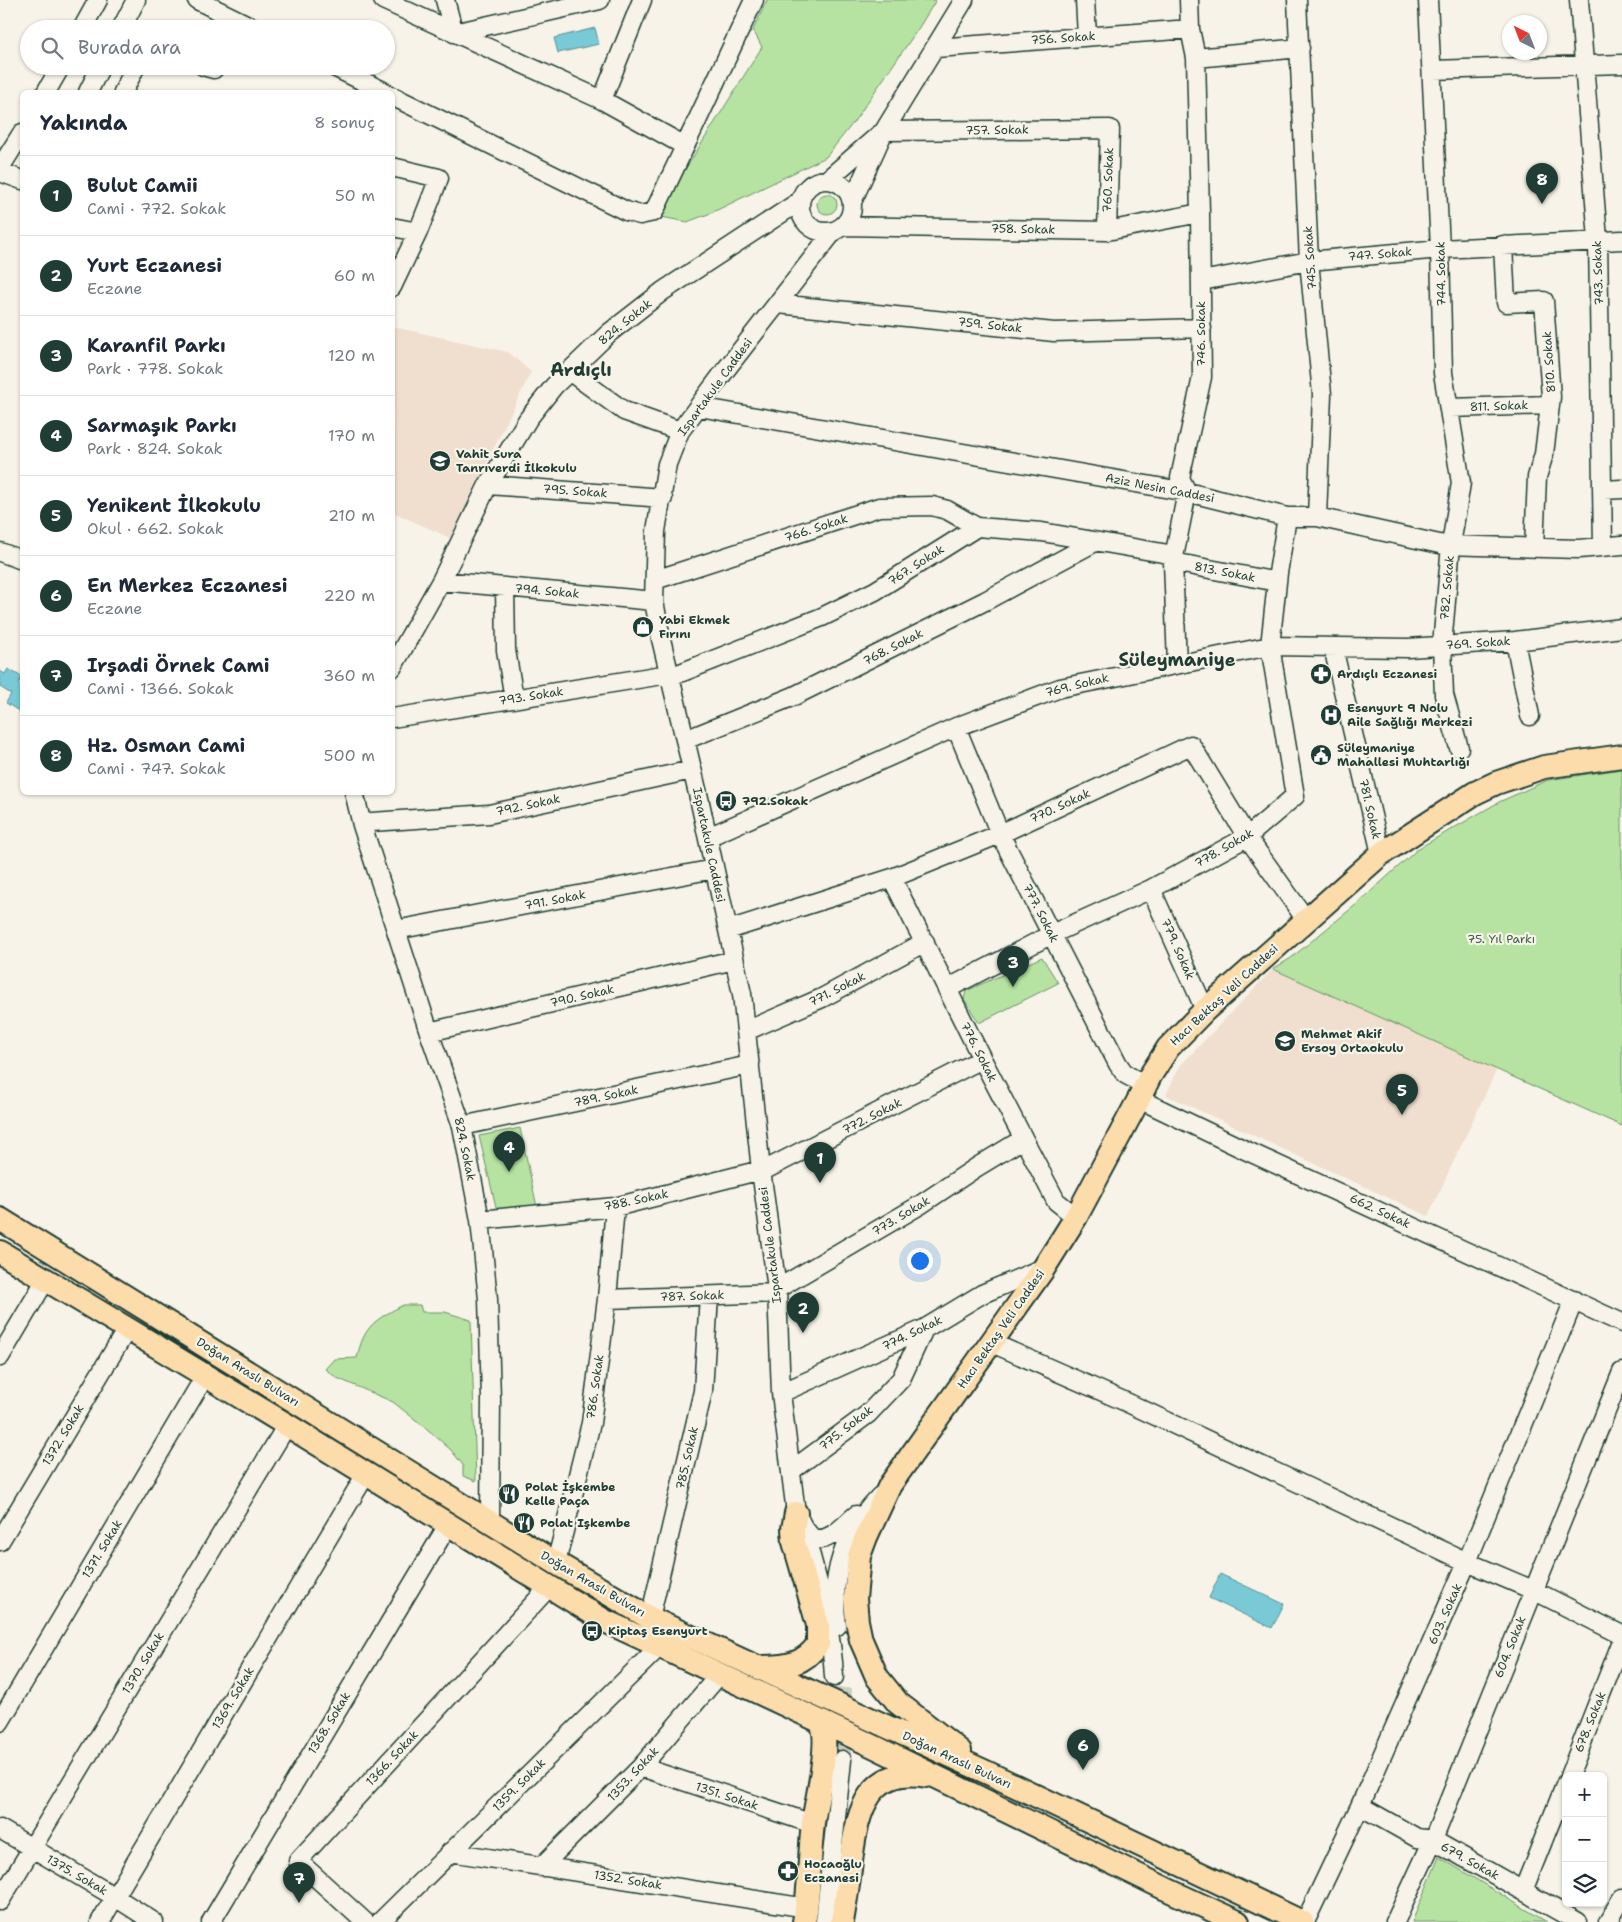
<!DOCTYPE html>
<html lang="tr">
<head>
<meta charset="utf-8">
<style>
	body { margin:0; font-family:"Shantell Sans",sans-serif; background:#f6f6f7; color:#1f2937 }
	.controls { position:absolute; right:15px; bottom:15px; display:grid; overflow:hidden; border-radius:8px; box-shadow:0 1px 4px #0004 }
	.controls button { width:45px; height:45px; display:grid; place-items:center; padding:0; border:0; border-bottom:1px solid #e0e1e3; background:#fff; color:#1f2937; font:25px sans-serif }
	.compass { position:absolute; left:1502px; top:15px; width:45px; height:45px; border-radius:50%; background:#fff; box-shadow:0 1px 4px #0004; rotate:318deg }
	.you { position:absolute; left:919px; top:1260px; width:18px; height:18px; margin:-12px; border:4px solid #fff; border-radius:50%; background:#1a73e8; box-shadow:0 0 0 8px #1a73e833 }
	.badge { display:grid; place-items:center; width:32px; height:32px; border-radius:50%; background:#1f3d34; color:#fff; font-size:16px; font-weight:700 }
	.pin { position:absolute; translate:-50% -41px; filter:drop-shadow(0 1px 2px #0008) }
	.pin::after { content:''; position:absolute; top:26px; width:18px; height:15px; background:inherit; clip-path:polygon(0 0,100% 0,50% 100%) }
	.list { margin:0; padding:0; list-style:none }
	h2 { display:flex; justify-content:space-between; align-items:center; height:65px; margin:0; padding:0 20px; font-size:21px }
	h2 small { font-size:16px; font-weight:400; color:#747a83 }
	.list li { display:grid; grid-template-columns:32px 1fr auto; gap:15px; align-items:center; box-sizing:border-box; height:80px; padding:0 20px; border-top:1px solid #e0e1e3 }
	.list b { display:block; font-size:19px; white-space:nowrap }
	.list p { margin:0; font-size:16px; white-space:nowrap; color:#747a83 }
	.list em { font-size:16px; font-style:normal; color:#747a83 }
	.icon { flex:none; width:28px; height:28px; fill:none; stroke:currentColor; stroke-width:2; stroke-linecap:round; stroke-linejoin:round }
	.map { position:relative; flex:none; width:1622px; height:1922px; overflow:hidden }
	.search { position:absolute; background:#fff; box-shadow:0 1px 4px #0004; left:20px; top:20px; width:375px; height:55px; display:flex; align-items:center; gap:12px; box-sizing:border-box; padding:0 18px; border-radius:28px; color:#747a83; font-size:19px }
	.panel { position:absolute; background:#fff; box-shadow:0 1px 4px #0004; left:20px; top:90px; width:375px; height:705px; border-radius:8px }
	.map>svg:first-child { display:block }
	.built { fill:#f0dece }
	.green { fill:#b6e3a1; stroke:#6a906a }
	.water { fill:#79c9d6; stroke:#559195 }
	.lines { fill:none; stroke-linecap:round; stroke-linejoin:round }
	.minor-tunnel { stroke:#cccfc4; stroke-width:18; stroke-dasharray:18 9; stroke-linecap:butt }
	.minor-casing { stroke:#1f3d34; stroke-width:21 }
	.major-casing { stroke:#1f3d34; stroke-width:26 }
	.minor { stroke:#f7f3e8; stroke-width:18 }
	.major { stroke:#fddcac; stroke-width:22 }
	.labels { text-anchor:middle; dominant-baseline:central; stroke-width:4.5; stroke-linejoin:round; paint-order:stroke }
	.street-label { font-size:12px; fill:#1f3d34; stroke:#f7f3e8 }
	.poi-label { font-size:12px; font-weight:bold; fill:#1f3d34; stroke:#f7f3e8; text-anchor:start }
	.park-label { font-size:12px; fill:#3d5e4a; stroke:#f7f3e8 }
	.district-label { font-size:18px; font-weight:bold; fill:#1f3d34; stroke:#f7f3e8 }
</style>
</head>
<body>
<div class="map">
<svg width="1622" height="1922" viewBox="0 0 1622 1922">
	<rect width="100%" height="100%" fill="#f7f3e8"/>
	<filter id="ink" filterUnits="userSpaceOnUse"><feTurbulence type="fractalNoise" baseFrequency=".02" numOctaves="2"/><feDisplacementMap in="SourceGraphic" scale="10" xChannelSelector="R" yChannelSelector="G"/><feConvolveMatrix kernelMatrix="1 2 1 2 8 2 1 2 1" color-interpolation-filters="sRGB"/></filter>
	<g filter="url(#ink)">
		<path class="built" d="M 393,327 L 508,352 L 531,372 L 450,538 L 393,512 Z
			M 1273,969 L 1497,1069 L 1428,1216 L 1166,1095 L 1180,1066 Z"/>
		<path class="green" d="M 767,0 L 936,0 L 918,29 L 853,123 L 826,157 L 711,213 L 687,222 L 656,216 L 762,47 L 753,30 Z
			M817 204a10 10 0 1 1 20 0a10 10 0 1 1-20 0Z
			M 1622,769 L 1622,1126 L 1273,969 L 1291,958 L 1358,903 L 1419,848 L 1499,802 L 1548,780 Z
			M 1042,957 L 1058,983 L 979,1023 L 964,999 L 966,991 Z
			M 520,1128 L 537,1207 L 497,1211 L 479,1136 Z
			M 403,1305 L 420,1305 L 422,1312 L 445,1312 L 471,1320 L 476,1481 L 463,1476 L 463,1465 L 451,1450 L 426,1428 L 393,1402 L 337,1378 L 325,1369 L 334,1359 L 357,1358 C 364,1325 375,1320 403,1305 Z
			M 1439,1857 L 1547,1922 L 1412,1922 Z"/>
		<path class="water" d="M 595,28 L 599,44 L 558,53 L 554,38 Z
			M 8,669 L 22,677 L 18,684 L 22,687 L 22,713 L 6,703 L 11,694 L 0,687 L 0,671 L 5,674 Z
			M 1220,1574 L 1284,1604 L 1272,1628 L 1209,1598 Z"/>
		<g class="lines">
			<path class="minor-tunnel" d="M 842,1760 L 843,1679"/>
			<g class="minor-casing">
				<path id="minor" d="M 197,0 L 256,29
					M 383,0 L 602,100 L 685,146
					M 445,0 L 454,33 L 600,0
					M 1085,0 L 1087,36
					M 1297,0 L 1309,261 L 1322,394 L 1317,517
					M 1428,0 L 1440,249 L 1443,373 L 1461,483 L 1451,545 L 1442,645 L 1444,695 L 1459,748
					M 1579,0 L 1598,240 L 1603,547
					M 82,29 L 98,0
					M 121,29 L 136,0
					M 936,48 L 1190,29
					M 1196,58 L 1300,48
					M 203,66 L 214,69
					M 332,66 L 385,92
					M 1433,70 L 1622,64
					M 46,92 L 61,66
					M 88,92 L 101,66
					M 123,92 L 136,66
					M 392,96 L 626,211 L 640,215 L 654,212 L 754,0
					M 602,100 L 642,0
					M 884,131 L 1110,129 L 1107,231
					M 392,167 L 439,178 L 418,232 L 392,287
					M 0,168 L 22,133
					M 0,172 L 22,180
					M800 206a26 26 0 1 1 52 0a26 26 0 1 1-52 0Z
					M 827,180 L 880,134
					M 852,202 L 884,131 L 964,0
					M 844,226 L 1107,231 L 1200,213
					M 392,227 L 418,232
					M 833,232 L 724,372 L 680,431 L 667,464 L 656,531 L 654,601 L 661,639 L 699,798 L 742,994 L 761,1170 L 777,1289 L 781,1393 L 796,1513 L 803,1527 C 816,1576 832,1626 834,1677
					M 1503,245 L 1506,303 L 1544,301 L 1551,397 L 1544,454 L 1537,477 L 1534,548
					M 1201,281 L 1309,261 L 1440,249 L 1622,240
					M 778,304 L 1054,332 L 1202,328
					M 569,371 L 624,411 L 680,431
					M 699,407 L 1187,492 L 1287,517 L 1317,517 L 1444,545 L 1579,549 L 1622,545
					M 1449,408 L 1550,405
					M 488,485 L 663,498
					M 1603,490 L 1622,489
					M 0,552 L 22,560
					M 1173,562 L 1277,582
					M 655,580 L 879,507 L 932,506 L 947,510 L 977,527
					M 441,581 L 654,601
					M 505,587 L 506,650 L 514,699
					M 1515,641 L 1530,716
					M 1333,647 L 1381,854
					M 1177,664 L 1173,562 L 1187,492 L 1180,478 L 1202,377 L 1200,213 L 1196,58 L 1190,29 L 1189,0
					M 392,668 L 441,581 L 488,485 L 528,419 L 554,386 L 609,333 L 663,291 L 800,201
					M 670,677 L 822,617 L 875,591 L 977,527 L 1042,532 L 1174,555
					M 392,718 L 669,674
					M 956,727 L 1000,834 L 1118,1064 L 1125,1074 L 1145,1085
					M 685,740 L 794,696 L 985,601 L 1095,542
					M 354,792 L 362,825 L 429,1032 L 462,1126 L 480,1220 L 488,1299 L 491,1399 L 490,1522
					M 362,825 L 372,822 L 489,814 L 692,770
					M 708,837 L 956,727 L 1060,688 L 1270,646 L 1408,648 L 1515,641 L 1622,628
					M 892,878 L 982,1059 L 1056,1201 L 1076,1217
					M 1151,889 L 1205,1010
					M 396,930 L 714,869
					M 728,930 L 892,878 L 1000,834 L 1191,745 L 1247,837 L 1307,921
					M 947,989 L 1052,934 L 1151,889 L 1247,837 L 1295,796 L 1270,646 L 1278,573 L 1287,517
					M 746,1031 L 822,998 L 925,942
					M 429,1032 L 734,960
					M 1139,1099 L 1243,1149 L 1622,1323
					M 462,1126 L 750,1065
					M 761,1172 L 982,1059
					M 480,1220 L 615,1207 L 761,1170
					M 777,1289 L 920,1205 L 977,1167 L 1023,1139
					M 607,1299 L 777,1293
					M 992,1343 L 1126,1402 L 1467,1562 L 1533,1590 L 1622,1635
					M 0,1357 L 45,1281
					M 781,1393 L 924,1329 L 982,1294 L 1036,1271 L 1042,1271
					M 792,1470 L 868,1414 L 901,1379 L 924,1329
					M 803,1527 L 812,1538 C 829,1544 844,1525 856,1515
					M 0,1541 L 127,1329
					M 556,1563 L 591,1423 L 607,1299 L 615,1207
					M 650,1618 L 703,1391 L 709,1296
					M 837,1626 C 829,1574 844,1533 880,1496
					M 0,1722 L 205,1376
					M 641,1767 L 813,1824
					M 1569,1776 L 1622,1641
					M 1360,1806 L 1417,1838 L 1433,1840 L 1578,1922
					M 0,1829 L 115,1897 L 154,1922
					M 450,1852 L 807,1908
					M 541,1867 L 641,1767 L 719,1675
					M 1523,1891 L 1566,1783
					M 0,1901 L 287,1425
					M 100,1922 L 366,1474
					M 211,1922 L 448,1525
					M 365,1922 L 298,1861 L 549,1587
					M 380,1922 L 659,1647
					M 825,1922 L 842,1760
					M 1305,1922 L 1360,1806 L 1467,1562 L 1574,1300
					M 1395,1922 L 1433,1840 L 1622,1372
					M 1608,1922 L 1622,1898"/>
			</g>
			<g class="major-casing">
				<path id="major" d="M 0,1219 L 556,1563 L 650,1618 L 986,1772 L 1302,1922
					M 0,1252 L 287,1425 L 605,1621 L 873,1746 L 1166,1889 L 1238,1922
					M 762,1667 C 785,1667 804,1665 818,1644 L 818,1625 L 794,1542 L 793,1529 L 796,1513
					M 960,1751 L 898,1703 L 877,1677 L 861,1640 L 857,1621 L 855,1599 L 859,1556 L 866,1537 L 890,1485 L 1042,1271 L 1076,1217 L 1139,1099 L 1150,1076 L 1168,1048 L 1205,1010 L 1381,854 L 1475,793 L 1496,783 L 1544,767 L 1622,756
					M 804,1922 C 810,1889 809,1856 813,1823 C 816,1801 832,1738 820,1722
					M 842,1922 C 845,1904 848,1887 850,1869 C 856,1820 863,1765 927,1776"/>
			</g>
			<use href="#minor" class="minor"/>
			<use href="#major" class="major"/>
		</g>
	</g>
	<defs>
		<g id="school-disc" transform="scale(1.125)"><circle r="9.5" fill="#1f3d34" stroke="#f7f3e8"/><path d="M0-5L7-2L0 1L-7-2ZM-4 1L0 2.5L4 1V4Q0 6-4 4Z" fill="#fff"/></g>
		<g id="shop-disc" transform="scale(1.125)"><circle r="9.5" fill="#1f3d34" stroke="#f7f3e8"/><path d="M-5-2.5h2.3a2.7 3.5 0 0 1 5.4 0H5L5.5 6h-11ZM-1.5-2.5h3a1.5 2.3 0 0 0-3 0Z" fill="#fff"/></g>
		<g id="pharmacy-disc" transform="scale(1.125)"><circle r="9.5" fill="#1f3d34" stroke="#f7f3e8"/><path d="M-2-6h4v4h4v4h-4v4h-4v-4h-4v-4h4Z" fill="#fff"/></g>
		<g id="hospital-disc" transform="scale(1.125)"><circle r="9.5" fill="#1f3d34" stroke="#f7f3e8"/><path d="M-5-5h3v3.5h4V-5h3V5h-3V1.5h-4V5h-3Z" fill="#fff"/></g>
		<g id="civic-disc" transform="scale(1.125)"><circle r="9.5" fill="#1f3d34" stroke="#f7f3e8"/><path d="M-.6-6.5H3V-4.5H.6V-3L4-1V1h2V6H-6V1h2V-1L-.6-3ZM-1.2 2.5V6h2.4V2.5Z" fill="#fff"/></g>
		<g id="bus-disc" transform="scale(1.125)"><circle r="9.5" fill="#1f3d34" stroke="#f7f3e8"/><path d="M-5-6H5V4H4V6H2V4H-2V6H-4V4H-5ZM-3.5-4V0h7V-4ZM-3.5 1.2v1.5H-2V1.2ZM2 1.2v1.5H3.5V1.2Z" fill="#fff"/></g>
		<g id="restaurant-disc" transform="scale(1.125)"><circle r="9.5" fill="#1f3d34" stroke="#f7f3e8"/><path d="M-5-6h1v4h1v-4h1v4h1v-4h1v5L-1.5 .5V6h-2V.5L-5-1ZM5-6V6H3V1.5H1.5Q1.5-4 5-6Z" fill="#fff"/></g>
	</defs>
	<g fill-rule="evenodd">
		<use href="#school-disc" x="440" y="461"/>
		<use href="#shop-disc" x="643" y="627"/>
		<use href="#pharmacy-disc" x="1321" y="674"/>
		<use href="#hospital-disc" x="1331" y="715"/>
		<use href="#civic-disc" x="1321" y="755"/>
		<use href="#bus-disc" x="726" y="801"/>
		<use href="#school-disc" x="1285" y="1041"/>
		<use href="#restaurant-disc" x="509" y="1494"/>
		<use href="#restaurant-disc" x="524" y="1523"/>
		<use href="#bus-disc" x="592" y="1631"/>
		<use href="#pharmacy-disc" x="788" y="1871"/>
	</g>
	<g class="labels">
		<g class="street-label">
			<text transform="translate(1063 38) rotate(-4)">756. Sokak</text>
			<text transform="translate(997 130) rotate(-1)">757. Sokak</text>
			<text transform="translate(1108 180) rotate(-88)">760. Sokak</text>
			<text transform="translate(1023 229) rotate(1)">758. Sokak</text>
			<text transform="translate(1380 254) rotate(-5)">747. Sokak</text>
			<text transform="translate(1310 258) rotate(-94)">745. Sokak</text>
			<text transform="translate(1598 273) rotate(-92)">743. Sokak</text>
			<text transform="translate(1441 274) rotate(-91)">744. Sokak</text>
			<text transform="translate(625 322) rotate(-39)">824. Sokak</text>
			<text transform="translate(990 325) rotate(6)">759. Sokak</text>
			<text transform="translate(1201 334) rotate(-90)">746. Sokak</text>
			<text transform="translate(1549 362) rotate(-94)">810. Sokak</text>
			<text transform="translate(715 387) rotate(-54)">Ispartakule Caddesi</text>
			<text transform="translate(1499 406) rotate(-2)">811. Sokak</text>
			<text transform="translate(1160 488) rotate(11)">Aziz Nesin Caddesi</text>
			<text transform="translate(575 491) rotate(4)">795. Sokak</text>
			<text transform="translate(816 528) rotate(-18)">766. Sokak</text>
			<text transform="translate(916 565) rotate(-33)">767. Sokak</text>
			<text transform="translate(1225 572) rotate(11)">813. Sokak</text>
			<text transform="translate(1447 588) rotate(-85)">782. Sokak</text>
			<text transform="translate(547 591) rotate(5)">794. Sokak</text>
			<text transform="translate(1478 643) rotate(-4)">769. Sokak</text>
			<text transform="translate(893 647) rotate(-27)">768. Sokak</text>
			<text transform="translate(1077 685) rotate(-14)">769. Sokak</text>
			<text transform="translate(531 696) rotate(-9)">793. Sokak</text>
			<text transform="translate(528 805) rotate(-12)">792. Sokak</text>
			<text transform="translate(1060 806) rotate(-25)">770. Sokak</text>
			<text transform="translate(1370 809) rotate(77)">781. Sokak</text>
			<text transform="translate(709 845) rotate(78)">Ispartakule Caddesi</text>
			<text transform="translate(1224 848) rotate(-30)">778. Sokak</text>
			<text transform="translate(555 900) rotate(-11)">791. Sokak</text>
			<text transform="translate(1041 913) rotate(63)">777. Sokak</text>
			<text transform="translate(1178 949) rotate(66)">779. Sokak</text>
			<text transform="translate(837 989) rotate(-27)">771. Sokak</text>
			<text transform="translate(1224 995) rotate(-43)">Hacı Bektaş Veli Caddesi</text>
			<text transform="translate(582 996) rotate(-13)">790. Sokak</text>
			<text transform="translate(979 1052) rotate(63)">776. Sokak</text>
			<text transform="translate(606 1096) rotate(-12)">789. Sokak</text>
			<text transform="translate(872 1116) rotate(-27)">772. Sokak</text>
			<text transform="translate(465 1149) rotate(78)">824. Sokak</text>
			<text transform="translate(636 1200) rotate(-12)">788. Sokak</text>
			<text transform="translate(1380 1211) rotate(25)">662. Sokak</text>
			<text transform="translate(901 1216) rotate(-31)">773. Sokak</text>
			<text transform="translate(770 1245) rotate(-97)">Ispartakule Caddesi</text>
			<text transform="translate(692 1296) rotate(-2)">787. Sokak</text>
			<text transform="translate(1001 1329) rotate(-55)">Hacı Bektaş Veli Caddesi</text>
			<text transform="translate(912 1333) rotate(-26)">774. Sokak</text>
			<text transform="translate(248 1372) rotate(32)">Doğan Araslı Bulvarı</text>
			<text transform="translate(595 1387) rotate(-82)">786. Sokak</text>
			<text transform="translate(846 1428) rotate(-38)">775. Sokak</text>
			<text transform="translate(63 1435) rotate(-59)">1372. Sokak</text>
			<text transform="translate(687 1458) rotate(-77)">785. Sokak</text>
			<text transform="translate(102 1549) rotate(-59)">1371. Sokak</text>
			<text transform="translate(593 1584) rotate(30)">Doğan Araslı Bulvarı</text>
			<text transform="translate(1445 1614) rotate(-66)">603. Sokak</text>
			<text transform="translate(1510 1647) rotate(-68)">604. Sokak</text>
			<text transform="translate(143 1663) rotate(-59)">1370. Sokak</text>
			<text transform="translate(233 1698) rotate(-59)">1369. Sokak</text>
			<text transform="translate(1590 1722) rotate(-68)">678. Sokak</text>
			<text transform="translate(329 1723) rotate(-59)">1368. Sokak</text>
			<text transform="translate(392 1758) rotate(-47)">1366. Sokak</text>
			<text transform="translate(957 1760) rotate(25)">Doğan Araslı Bulvarı</text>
			<text transform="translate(633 1774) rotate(-47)">1353. Sokak</text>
			<text transform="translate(519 1785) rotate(-45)">1359. Sokak</text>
			<text transform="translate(727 1796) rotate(18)">1351. Sokak</text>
			<text transform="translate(1470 1861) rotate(29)">679. Sokak</text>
			<text transform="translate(77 1875) rotate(30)">1375. Sokak</text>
			<text transform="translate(628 1880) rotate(9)">1352. Sokak</text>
		</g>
		<g class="poi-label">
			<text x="456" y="454">Vahit Sura<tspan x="456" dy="14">Tanrıverdi İlkokulu</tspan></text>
			<text x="659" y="620">Yabi Ekmek<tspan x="659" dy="14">Fırını</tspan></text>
			<text x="1337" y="674">Ardıçlı Eczanesi</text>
			<text x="1347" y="708">Esenyurt 9 Nolu<tspan x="1347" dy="14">Aile Sağlığı Merkezi</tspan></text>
			<text x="1337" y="748">Süleymaniye<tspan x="1337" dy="14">Mahallesi Muhtarlığı</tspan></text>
			<text x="742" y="801">792.Sokak</text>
			<text x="1301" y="1034">Mehmet Akif<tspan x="1301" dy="14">Ersoy Ortaokulu</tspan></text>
			<text x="525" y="1487">Polat İşkembe<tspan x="525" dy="14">Kelle Paça</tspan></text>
			<text x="540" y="1523">Polat Işkembe</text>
			<text x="608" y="1631">Kiptaş Esenyurt</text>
			<text x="804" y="1864">Hocaoğlu<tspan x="804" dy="14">Eczanesi</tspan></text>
		</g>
		<g class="park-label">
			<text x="1501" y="939">75. Yıl Parkı</text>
		</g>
		<g class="district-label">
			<text x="581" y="370">Ardıçlı</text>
			<text x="1177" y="660">Süleymaniye</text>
		</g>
	</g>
</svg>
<div class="controls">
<button>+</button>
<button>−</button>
<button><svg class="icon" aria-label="layers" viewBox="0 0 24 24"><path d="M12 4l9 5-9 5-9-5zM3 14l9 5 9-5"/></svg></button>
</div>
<svg class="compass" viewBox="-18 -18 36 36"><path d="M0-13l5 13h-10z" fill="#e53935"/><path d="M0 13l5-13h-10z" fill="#747a83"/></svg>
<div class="you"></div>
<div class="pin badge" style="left:820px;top:1183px">1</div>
<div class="pin badge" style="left:803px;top:1333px">2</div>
<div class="pin badge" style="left:1013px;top:987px">3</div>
<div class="pin badge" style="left:509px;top:1172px">4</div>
<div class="pin badge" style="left:1402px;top:1115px">5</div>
<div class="pin badge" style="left:1083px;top:1770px">6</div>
<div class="pin badge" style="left:299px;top:1903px">7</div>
<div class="pin badge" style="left:1542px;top:204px">8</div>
<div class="search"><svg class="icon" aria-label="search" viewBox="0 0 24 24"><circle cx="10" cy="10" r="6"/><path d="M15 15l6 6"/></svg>Burada ara</div>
<section class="panel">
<h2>Yakında<small>8 sonuç</small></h2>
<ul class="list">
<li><span class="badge">1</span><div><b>Bulut Camii</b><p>Cami · 772. Sokak</p></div><em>50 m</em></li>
<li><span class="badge">2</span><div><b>Yurt Eczanesi</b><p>Eczane</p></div><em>60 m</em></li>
<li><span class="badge">3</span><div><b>Karanfil Parkı</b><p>Park · 778. Sokak</p></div><em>120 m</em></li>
<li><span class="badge">4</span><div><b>Sarmaşık Parkı</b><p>Park · 824. Sokak</p></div><em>170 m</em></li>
<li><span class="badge">5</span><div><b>Yenikent İlkokulu</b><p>Okul · 662. Sokak</p></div><em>210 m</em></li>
<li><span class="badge">6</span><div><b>En Merkez Eczanesi</b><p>Eczane</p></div><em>220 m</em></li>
<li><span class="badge">7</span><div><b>Irşadi Örnek Cami</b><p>Cami · 1366. Sokak</p></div><em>360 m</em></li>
<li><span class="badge">8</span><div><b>Hz. Osman Cami</b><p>Cami · 747. Sokak</p></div><em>500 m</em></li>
</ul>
</section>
</div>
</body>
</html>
